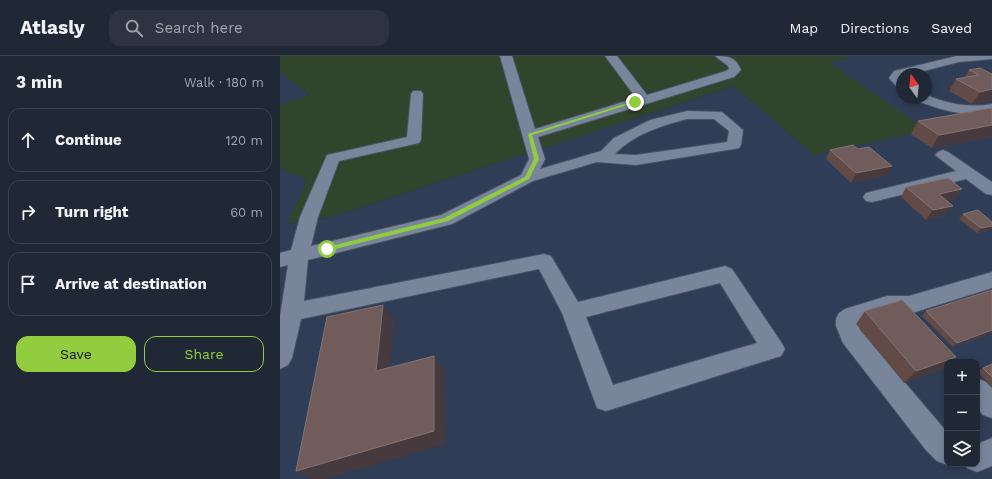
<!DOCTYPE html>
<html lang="en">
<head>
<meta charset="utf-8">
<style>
	body { margin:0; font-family:"Work Sans",sans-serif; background:#2d3341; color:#f1f3f6 }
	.controls { position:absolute; right:12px; bottom:12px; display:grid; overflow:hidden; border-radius:8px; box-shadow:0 2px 6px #0003 }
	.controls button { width:36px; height:36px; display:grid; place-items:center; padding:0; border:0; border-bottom:1px solid #3d4450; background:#202735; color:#f1f3f6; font:20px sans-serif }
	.compass { position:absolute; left:616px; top:12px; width:36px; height:36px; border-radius:50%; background:#202735; box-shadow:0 2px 6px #0003; rotate:345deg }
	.stop { position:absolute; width:12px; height:12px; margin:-9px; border:3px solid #91cd3f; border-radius:50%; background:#fff }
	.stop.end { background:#91cd3f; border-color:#fff; box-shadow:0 1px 4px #0008 }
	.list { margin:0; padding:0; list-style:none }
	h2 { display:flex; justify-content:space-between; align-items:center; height:52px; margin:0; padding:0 16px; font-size:17px }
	h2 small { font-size:13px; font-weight:400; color:#a2a5ad }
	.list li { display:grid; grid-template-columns:26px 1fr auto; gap:12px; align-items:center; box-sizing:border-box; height:64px; margin:0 8px 8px; padding:0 8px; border:1px solid #3d4450; border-radius:12px }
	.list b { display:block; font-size:15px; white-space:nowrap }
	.list em { font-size:13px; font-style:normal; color:#a2a5ad }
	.actions { display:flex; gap:8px; padding:12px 16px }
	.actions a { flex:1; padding:9px 0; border:1px solid #91cd3f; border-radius:12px; text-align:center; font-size:14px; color:#91cd3f }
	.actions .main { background:#91cd3f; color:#111 }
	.icon { flex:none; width:22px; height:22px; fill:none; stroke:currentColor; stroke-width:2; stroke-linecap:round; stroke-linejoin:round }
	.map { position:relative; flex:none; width:712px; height:423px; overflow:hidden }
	header { display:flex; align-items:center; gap:24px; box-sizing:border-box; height:56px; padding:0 20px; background:#202735; border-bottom:1px solid #3d4450 }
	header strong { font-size:19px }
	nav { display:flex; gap:22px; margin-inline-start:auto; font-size:14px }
	.search { width:280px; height:36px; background:#2d3341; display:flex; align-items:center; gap:10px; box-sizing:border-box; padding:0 14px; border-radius:12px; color:#a2a5ad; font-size:15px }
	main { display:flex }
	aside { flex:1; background:#202735 }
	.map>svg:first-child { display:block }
	.built { fill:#303d56; fill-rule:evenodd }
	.green { fill:#30452c }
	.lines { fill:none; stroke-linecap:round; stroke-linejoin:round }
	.minor-casing { stroke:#495262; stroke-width:2 }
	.minor { fill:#78859b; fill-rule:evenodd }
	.wall { fill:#624a47 }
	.shaded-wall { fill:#463a3f }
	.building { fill:#705c5a; stroke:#837373 }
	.route { fill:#91cd3f }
</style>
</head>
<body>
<header>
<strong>Atlasly</strong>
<div class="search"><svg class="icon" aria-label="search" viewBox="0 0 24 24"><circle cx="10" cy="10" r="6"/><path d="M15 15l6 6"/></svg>Search here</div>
<nav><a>Map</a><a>Directions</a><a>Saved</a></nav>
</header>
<main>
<aside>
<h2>3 min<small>Walk · 180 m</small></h2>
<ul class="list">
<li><svg class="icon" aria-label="ahead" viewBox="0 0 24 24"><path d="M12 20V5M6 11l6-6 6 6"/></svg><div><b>Continue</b></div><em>120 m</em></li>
<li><svg class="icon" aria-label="right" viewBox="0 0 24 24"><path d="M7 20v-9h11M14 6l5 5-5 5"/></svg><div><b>Turn right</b></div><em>60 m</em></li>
<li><svg class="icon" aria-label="arrive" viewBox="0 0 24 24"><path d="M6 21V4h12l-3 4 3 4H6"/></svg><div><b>Arrive at destination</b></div></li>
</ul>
<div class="actions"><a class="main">Save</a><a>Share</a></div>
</aside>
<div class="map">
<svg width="712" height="423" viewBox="0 0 712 423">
	<rect width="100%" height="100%" fill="#2a3447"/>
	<path class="built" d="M 573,0 L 712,0 L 712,423 L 0,423 L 0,112 L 27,124 L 8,168 L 51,161 L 454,30 L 534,99 L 550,7 ZM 622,18 L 646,18 L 646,42 L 622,42 ZM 667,306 L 697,306 L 697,408 L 667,408 Z
		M 0,16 L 30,39 L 0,49 Z"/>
	<path class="green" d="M 0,0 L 573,0 L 550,7 L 647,74 L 534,99 L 454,30 L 51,161 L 7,168 L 27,124 L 0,112 L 0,49 L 30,39 L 0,16 Z"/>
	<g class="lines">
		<g class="minor-casing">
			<path id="minor" d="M 220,0 L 232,0 L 255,73 L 356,42 L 325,0 L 337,0 L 367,39 L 446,15 L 449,13 L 448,10 L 435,0 C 448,0 456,1 461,14 L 454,21 L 258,81 L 265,103 L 260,113 L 321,95 L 334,82 L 370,64 L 407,55 L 442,56 L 463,74 L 461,89 L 459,92 L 454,93 L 356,109 L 317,106 L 253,125 L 172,168 L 28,204 L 24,245 L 264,198 L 271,200 L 298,246 L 445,210 L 452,213 L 501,286 L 505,293 L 501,300 L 326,355 L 317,352 L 282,257 L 259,213 L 21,263 L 12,302 L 8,309 L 0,313 L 0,260 L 8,209 L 0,211 L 0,197 L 11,194 L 20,161 L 47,99 L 127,81 L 131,38 L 133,35 L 141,35 L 143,38 L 141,84 L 139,87 L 59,105 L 38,161 L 31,190 L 161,159 L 241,119 L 249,103 ZM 407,63 L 434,63 L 449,75 L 447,86 L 356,99 L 335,98 C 354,78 381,70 407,63 ZM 440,227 L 477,287 L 333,329 L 306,261 Z
				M 677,0 L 712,0 L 712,3 L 679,6 L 632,18 L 622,18 L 622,33 L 618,32 L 609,22 L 614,15 Z
				M 646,39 C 669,48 688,52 712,48 L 712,56 C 690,60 670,57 649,49 C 644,48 639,46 636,42 L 646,42 Z
				M 663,94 L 668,96 L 712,126 L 712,139 L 706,138 L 686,123 L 592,146 L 586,145 L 583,141 L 586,137 L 676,115 L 655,99 L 658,96 Z
				M 712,216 L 712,232 L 629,258 L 607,258 L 578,267 L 580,274 L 667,376 L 667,408 L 669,408 L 667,409 L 657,405 L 645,393 L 563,287 L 556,270 L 556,263 L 559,257 L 565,253 L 607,240 L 629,240 Z
				M 697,322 L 706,326 L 712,332 L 712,362 L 703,359 L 697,352 Z
				M 712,382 L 712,410 L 697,416 L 687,412 L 685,408 L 697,408 L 697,388 Z"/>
		</g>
		<use href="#minor" class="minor"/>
	</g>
	<path class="wall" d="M 689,14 L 712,18 L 712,44 L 692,48 L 669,35 L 676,23 L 684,22 Z
		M 712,52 L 712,81 L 652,92 L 631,78 L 638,65 Z
		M 550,94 L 607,119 L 571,127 L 546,103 Z
		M 626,131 L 682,133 L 675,143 L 667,144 L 666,159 L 646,164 L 621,141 Z
		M 683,158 L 712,166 L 712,173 L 697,177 L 679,163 Z
		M 712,234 L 712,277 L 673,291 L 642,260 L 646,255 Z
		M 585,255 L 667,306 L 667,310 L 663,313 L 624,327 L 576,268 Z
		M 712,308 L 712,331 L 698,316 L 703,312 Z"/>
	<path class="shaded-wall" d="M 712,33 L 712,44 L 692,48 L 700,36 Z
		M 712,69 L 712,81 L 652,92 L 659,79 Z
		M 612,110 L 607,119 L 571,127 L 576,117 Z
		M 682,133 L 675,143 L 653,148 L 659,138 Z
		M 673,150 L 666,159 L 646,164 L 653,154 Z
		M 712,170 L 712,174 L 697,177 L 701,172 Z
		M 103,249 L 114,265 L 109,329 L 96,315 Z
		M 712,274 L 712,277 L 673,291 L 677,287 Z
		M 154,300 L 164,315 L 166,388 L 45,423 L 31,423 L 16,415 Z
		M 676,301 L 671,306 L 667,306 L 667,310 L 663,313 L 624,327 L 636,315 Z"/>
	<path class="building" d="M 700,12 L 712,18 L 712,33 L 700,36 L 676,23 L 699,19 L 689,14 Z
		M 712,52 L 712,69 L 659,79 L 638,65 Z
		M 573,89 L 578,93 L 589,91 L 612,110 L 576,117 L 550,94 Z
		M 668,122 L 682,133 L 659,138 L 673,150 L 653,154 L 626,131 Z
		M 698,154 L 712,166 L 712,170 L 701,172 L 683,158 Z
		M 712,234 L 712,274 L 677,287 L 646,255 Z
		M 622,244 L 676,301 L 636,315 L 585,255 Z
		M 103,249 L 96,315 L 154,300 L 154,375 L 16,415 L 47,261 Z
		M 712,308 L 712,321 L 703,312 Z"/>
	<path class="route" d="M 354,45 L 357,46 L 252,79 L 259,103 L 249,123 L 168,165 L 47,195 L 44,193 L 47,191 L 164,162 L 245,121 L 254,103 L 248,78 Z"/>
</svg>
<div class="controls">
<button>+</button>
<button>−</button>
<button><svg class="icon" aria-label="layers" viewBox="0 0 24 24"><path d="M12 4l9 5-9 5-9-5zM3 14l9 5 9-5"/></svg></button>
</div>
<svg class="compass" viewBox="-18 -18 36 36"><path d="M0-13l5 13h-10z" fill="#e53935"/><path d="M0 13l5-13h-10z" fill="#a2a5ad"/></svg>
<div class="stop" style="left:47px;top:193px"></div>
<div class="stop end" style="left:355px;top:46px"></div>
</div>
</main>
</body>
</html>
